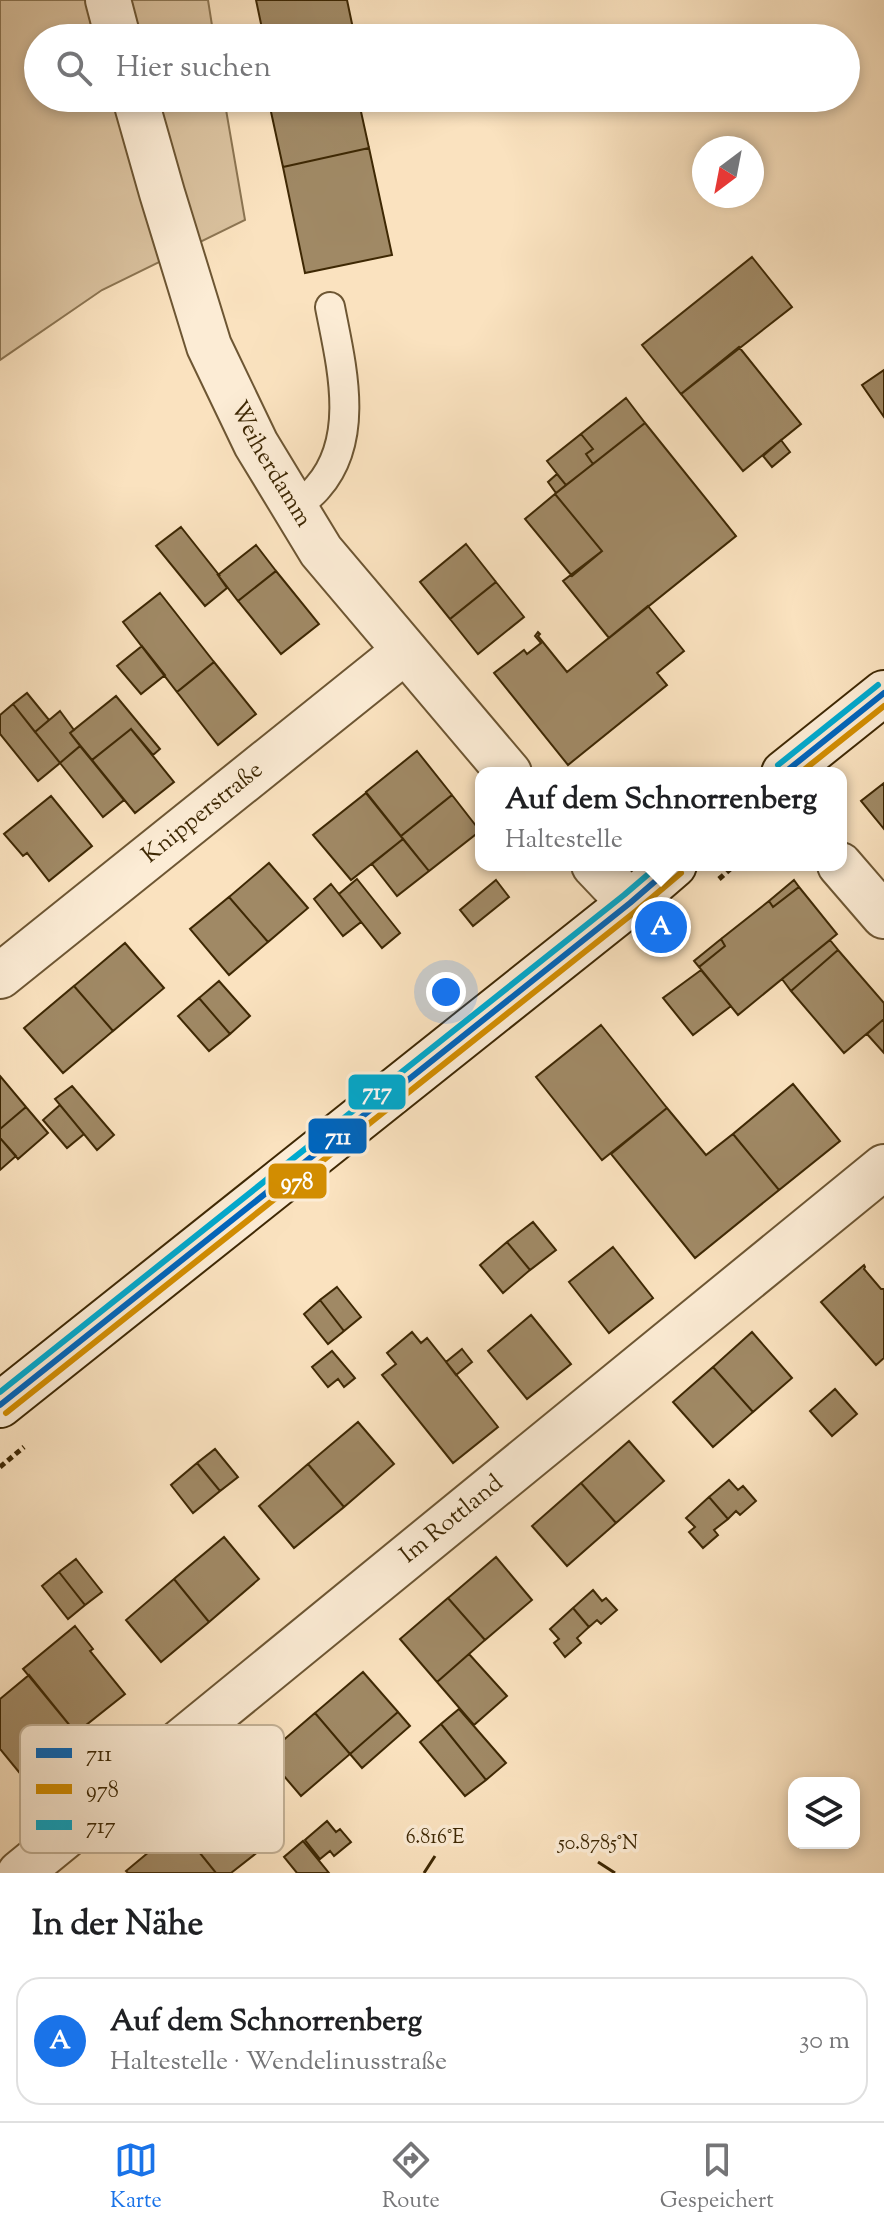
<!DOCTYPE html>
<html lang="de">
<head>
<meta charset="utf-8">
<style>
	body { margin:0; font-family:"Sorts Mill Goudy",serif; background:#f2f2f2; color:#202124 }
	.controls { position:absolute; right:24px; bottom:24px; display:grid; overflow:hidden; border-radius:16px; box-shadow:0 4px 12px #0003 }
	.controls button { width:72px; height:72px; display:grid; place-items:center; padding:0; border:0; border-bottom:2px solid #e0e0e0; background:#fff; color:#202124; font:40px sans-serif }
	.compass { position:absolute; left:692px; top:136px; width:72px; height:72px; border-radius:50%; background:#fff; box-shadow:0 4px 12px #0003; rotate:212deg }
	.you { position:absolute; left:446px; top:992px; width:28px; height:28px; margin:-20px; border:6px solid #fff; border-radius:50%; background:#1a73e8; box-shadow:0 0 0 12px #1a73e833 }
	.badge { display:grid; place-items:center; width:52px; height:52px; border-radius:50%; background:#1a73e8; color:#fff; font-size:26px; font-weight:700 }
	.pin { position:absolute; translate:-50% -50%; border:4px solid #fff; box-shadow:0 2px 8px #0006 }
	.popup { position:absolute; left:475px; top:767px; width:372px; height:104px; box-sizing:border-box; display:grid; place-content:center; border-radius:16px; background:#fff; filter:drop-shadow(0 2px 6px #0005); font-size:26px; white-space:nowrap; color:#757577 }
	.popup b { font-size:30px; color:#202124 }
	.popup::after { content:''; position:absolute; left:50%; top:100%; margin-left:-16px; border:16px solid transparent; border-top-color:#fff }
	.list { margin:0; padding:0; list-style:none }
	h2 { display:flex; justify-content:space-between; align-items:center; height:104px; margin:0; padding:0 32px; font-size:34px }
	h2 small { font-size:26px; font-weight:400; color:#757577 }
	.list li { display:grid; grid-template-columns:52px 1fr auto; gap:24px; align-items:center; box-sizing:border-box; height:128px; margin:0 16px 16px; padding:0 16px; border:2px solid #e0e0e0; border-radius:24px }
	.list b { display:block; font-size:30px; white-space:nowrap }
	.list p { margin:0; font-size:26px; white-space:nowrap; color:#757577 }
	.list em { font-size:26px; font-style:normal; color:#757577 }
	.icon { flex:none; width:44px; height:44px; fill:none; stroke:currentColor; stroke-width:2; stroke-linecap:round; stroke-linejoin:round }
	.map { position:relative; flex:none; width:884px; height:1873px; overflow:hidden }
	.search { position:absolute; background:#fff; box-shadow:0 4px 12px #0003; left:24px; right:24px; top:24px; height:88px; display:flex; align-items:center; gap:20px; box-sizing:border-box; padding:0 28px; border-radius:44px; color:#757577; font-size:30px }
	.sheet { height:248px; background:#fff }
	nav { display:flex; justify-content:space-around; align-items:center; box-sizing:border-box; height:112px; border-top:2px solid #e0e0e0; background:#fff; font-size:22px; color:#757577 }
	nav a { display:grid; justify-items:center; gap:4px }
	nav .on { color:#1a73e8 }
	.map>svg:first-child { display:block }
	.green { fill:#dac29f; stroke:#8c7552; stroke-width:2 }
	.building { fill:#a08965; stroke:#3e2804; stroke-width:2 }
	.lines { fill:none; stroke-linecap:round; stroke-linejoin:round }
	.service-casing { stroke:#6d5633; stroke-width:32 }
	.minor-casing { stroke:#6d5633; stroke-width:48 }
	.secondary-casing { stroke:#3e2804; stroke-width:48 }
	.path { stroke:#3e2804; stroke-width:5; stroke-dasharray:6 4; stroke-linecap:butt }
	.service { stroke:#fcecd5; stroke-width:28 }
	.minor { stroke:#fcecd5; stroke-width:44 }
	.secondary { stroke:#fcecd5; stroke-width:44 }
	.bus-1-casing { stroke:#fcecd5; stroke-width:12 }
	.bus-2-casing { stroke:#fcecd5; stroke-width:12 }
	.bus-3-casing { stroke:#fcecd5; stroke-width:12 }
	.bus-1 { stroke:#0065bd; stroke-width:6 }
	.bus-2 { stroke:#d28d01; stroke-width:6 }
	.bus-3 { stroke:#00a9ce; stroke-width:6 }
	.ticks { fill:none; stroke:#3e2804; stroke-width:3 }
	.labels { text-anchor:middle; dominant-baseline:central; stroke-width:7; stroke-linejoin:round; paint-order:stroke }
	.street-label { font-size:24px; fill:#3e2804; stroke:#fcecd5 }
	.key { fill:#fcecd5; stroke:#c3b196; stroke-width:2 }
	.key-label { font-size:22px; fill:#3e2804 }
	.ticks-label { font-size:20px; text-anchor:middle; fill:#3e2804; stroke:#fcecd5; stroke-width:7; stroke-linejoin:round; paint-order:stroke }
	.line-badge { stroke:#fcecd5; stroke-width:3 }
	.badge-label { font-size:22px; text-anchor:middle; font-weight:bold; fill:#fff }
</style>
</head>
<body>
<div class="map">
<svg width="884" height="1873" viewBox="0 0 884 1873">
	<rect width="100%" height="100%" fill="#fae2bf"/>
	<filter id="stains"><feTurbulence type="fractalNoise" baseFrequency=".0025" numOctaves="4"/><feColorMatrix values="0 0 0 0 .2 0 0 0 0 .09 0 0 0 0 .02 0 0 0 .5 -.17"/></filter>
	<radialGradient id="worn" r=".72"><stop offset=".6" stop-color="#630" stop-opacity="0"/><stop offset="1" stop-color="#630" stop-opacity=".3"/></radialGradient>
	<path class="green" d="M 0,0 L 208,0 L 214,38 L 38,38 L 38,98 L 224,98 L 245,220 L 102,290 L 0,360 Z"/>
	<path class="building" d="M 256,0 L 347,0 L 355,38 L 264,38 Z
		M 268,98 L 358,98 L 369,148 L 283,167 Z
		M 369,148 L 392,255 L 305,273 L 283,167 Z
		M 752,257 L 792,307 L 681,394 L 642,345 Z
		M 739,347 L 801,424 L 743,471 L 681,394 Z
		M 884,370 L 884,417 L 862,385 Z
		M 626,398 L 645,423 L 593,464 L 586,454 L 593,449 L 581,434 Z
		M 645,423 L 736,536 L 609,638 L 563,581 L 602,551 L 555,494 Z
		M 581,434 L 593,449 L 586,454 L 593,464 L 566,485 L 547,461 Z
		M 781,440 L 790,452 L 772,467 L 763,456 Z
		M 557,474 L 566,485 L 556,493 L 548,482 Z
		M 555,494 L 602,551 L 572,576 L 525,519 Z
		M 181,527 L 219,575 L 218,575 L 227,588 L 205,606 L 156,546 Z
		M 466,544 L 496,582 L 450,619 L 420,582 Z
		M 256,545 L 276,571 L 238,601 L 218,575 Z
		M 276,571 L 319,624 L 281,654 L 238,601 Z
		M 496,582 L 524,617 L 478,654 L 450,619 Z
		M 160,593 L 214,662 L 177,692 L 123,622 Z
		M 648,606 L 684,651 L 657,673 L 667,685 L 568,765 L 494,673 L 524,650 L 527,654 L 541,643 L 535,636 L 538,632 L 540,634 L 538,636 L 567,672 Z
		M 142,646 L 165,675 L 141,694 L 117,666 Z
		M 214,662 L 256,714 L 218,745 L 177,692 Z
		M 27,693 L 49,720 L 35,732 L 13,704 Z
		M 116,696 L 160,749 L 153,755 L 131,729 L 92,760 L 70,733 Z
		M 13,704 L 60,763 L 38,781 L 0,734 L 0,715 Z
		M 60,711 L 74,730 L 70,733 L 80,746 L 60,763 L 35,732 Z
		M 131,729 L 174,782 L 135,813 L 92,760 Z
		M 80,746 L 124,800 L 103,817 L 60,763 Z
		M 417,751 L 452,795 L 401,836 L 366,792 Z
		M 884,783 L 884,829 L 861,801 Z
		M 366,793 L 403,839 L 351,880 L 313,835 Z
		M 452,795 L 480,831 L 429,871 L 401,836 Z
		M 51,796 L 92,846 L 49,881 L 27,853 L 23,856 L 4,834 Z
		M 403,839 L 429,871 L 397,896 L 372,864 Z
		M 269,863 L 308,908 L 268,942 L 229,897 Z
		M 357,879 L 400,933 L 382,948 L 339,894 Z
		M 496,880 L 509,897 L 473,926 L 460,910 Z
		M 794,880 L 799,887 L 773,907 L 769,901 Z
		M 331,884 L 361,922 L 343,936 L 314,899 Z
		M 799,887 L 837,934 L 738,1015 L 699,967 L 725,946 L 721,939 L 769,901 L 773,907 Z
		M 229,897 L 268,942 L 229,975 L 190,929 Z
		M 721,939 L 725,946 L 699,967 L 694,961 Z
		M 830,940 L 838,950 L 791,991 L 782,979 Z
		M 125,943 L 164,988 L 113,1031 L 74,986 Z
		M 838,950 L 884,1003 L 884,1019 L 844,1053 L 791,991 Z
		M 701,970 L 731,1006 L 693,1035 L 663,998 Z
		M 219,981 L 250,1016 L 230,1034 L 199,998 Z
		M 74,986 L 113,1031 L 63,1073 L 24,1028 Z
		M 199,998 L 230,1034 L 209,1051 L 178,1016 Z
		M 884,1019 L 884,1053 L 867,1034 Z
		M 601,1025 L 667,1108 L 602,1160 L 536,1077 Z
		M 0,1076 L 26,1107 L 0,1129 Z
		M 793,1084 L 840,1141 L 779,1190 L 733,1134 Z
		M 72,1086 L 114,1135 L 97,1150 L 55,1099 Z
		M 60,1105 L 84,1134 L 67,1148 L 43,1120 Z
		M 26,1107 L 48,1133 L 18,1159 L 0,1138 L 0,1129 Z
		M 667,1108 L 706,1155 L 733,1134 L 779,1190 L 695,1258 L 611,1154 Z
		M 0,1138 L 16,1156 L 0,1170 Z
		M 533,1222 L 556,1250 L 530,1270 L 507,1242 Z
		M 507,1242 L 530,1270 L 503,1293 L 480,1265 Z
		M 613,1247 L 653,1298 L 609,1333 L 569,1282 Z
		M 864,1265 L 865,1267 L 864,1269 L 881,1289 L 884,1289 L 884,1358 L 876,1365 L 821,1302 Z
		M 337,1287 L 361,1317 L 344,1331 L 320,1300 Z
		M 320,1300 L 344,1331 L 328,1344 L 304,1314 Z
		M 531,1315 L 571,1364 L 527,1399 L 488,1351 Z
		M 412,1332 L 421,1343 L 427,1338 L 498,1427 L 453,1463 L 382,1375 L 396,1364 L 387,1353 Z
		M 752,1332 L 792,1378 L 753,1412 L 713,1367 Z
		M 462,1349 L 472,1362 L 456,1375 L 446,1362 Z
		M 332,1351 L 355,1378 L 344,1387 L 338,1379 L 328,1387 L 312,1367 Z
		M 713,1367 L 753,1412 L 713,1447 L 673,1402 Z
		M 835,1389 L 857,1414 L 832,1436 L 810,1411 Z
		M 358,1422 L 394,1464 L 344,1507 L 308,1464 Z
		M 629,1441 L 664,1481 L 616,1523 L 581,1483 Z
		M 215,1449 L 238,1477 L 220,1491 L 197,1463 Z
		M 197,1463 L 220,1491 L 193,1513 L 171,1485 Z
		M 308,1464 L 344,1507 L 294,1548 L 259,1506 Z
		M 729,1480 L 738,1490 L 743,1486 L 756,1501 L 740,1515 L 736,1511 L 728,1519 L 709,1497 Z
		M 581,1483 L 616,1523 L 567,1566 L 532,1526 Z
		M 709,1497 L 728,1519 L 714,1530 L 718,1535 L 703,1548 L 689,1532 L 695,1527 L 686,1518 Z
		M 224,1537 L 259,1579 L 209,1622 L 174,1579 Z
		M 496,1557 L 532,1600 L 485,1640 L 448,1598 Z
		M 76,1559 L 102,1592 L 85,1605 L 59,1572 Z
		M 59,1572 L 85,1605 L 68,1619 L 42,1586 Z
		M 174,1579 L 209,1622 L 161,1662 L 126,1620 Z
		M 593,1590 L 602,1601 L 606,1598 L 617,1610 L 601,1624 L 597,1620 L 589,1627 L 573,1608 Z
		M 448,1598 L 485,1640 L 437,1682 L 400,1639 Z
		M 573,1608 L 589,1627 L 577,1638 L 581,1643 L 565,1657 L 554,1643 L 559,1639 L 550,1629 Z
		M 75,1626 L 93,1649 L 90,1651 L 125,1694 L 76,1733 L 23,1669 Z
		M 469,1654 L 507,1696 L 474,1725 L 437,1682 Z
		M 363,1672 L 398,1712 L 350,1754 L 315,1713 Z
		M 29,1675 L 76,1733 L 23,1777 L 0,1749 L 0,1699 Z
		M 459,1709 L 506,1763 L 486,1780 L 441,1724 Z
		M 398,1712 L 410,1726 L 362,1768 L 350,1754 Z
		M 315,1713 L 350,1754 L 301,1796 L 266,1755 Z
		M 441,1724 L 486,1780 L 465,1796 L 420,1742 Z
		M 230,1787 L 273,1840 L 231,1873 L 216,1873 L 179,1827 Z
		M 327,1821 L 336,1832 L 340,1829 L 351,1842 L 334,1856 L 330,1851 L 320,1859 L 305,1840 Z
		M 179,1827 L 216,1873 L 128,1873 L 126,1871 Z
		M 303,1841 L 329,1873 L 297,1873 L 284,1857 Z"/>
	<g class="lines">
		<g class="service-casing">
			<path id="service" d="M 295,508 C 302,501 312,495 318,487 C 361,438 341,364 330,307"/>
		</g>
		<g class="minor-casing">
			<g id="minor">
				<path d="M 108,0 L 118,38"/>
				<path id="s1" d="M 135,98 L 162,193 L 209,346 L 256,444 L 321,551 L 509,773"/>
				<path d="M 594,865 L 630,903"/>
				<path d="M 840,865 L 884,916"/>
				<path id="s2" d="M 0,976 L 405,651"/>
				<path id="s3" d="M 20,1873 L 884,1167"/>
			</g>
		</g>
		<g class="secondary-casing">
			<path id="secondary" d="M 784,773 L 884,693
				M 0,1405 L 630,903 L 674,865"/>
		</g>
		<path class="path" d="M 719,879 L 735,865
			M 0,1467 L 24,1447"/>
		<use href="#service" class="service"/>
		<use href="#minor" class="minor"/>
		<use href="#secondary" class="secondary"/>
		<g class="bus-1-casing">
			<path id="bus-1" d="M 784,773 L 884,693
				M 0,1405 L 630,903 L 674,865"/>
		</g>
		<g class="bus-2-casing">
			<path id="bus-2" d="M 800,773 L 884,706
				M 6,1413 L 636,911 L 681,873"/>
		</g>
		<g class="bus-3-casing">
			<path id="bus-3" d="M 778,765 L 878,685
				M 0,1392 L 624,895 L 659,865"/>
		</g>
		<use href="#bus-1" class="bus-1"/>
		<use href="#bus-2" class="bus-2"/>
		<use href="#bus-3" class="bus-3"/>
	</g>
	<path class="ticks" d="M 598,1862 L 615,1873M 424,1873 L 435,1856"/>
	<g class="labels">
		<g class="street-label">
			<text stroke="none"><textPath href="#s1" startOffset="392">Weiherdamm</textPath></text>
			<text stroke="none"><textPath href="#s2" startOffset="260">Knipperstraße</textPath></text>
			<text stroke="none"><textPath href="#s3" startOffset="558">Im Rottland</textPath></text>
		</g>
	</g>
	<rect x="20" y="1725" width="264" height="128" rx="12" class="key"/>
	<rect x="36" y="1748" width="36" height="10" fill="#0065bd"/>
	<rect x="36" y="1784" width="36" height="10" fill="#d28d01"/>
	<rect x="36" y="1820" width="36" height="10" fill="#00a9ce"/>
	<g class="key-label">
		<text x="86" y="1761">711</text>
		<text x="86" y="1797">978</text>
		<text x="86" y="1833">717</text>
	</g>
	<g class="ticks-label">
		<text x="435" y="1843">6.816°E</text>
		<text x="598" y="1849">50.8785°N</text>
	</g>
	<g class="line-badge">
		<rect x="347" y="1073" width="60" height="38" rx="8" fill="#00a9ce"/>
		<rect x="307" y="1117" width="61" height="38" rx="8" fill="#0065bd"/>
		<rect x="267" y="1162" width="61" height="38" rx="8" fill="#d28d01"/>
	</g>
	<g class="badge-label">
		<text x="377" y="1099">717</text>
		<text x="338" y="1144">711</text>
		<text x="297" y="1189">978</text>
	</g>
	<rect width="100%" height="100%" filter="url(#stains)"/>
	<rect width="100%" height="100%" fill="url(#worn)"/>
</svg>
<div class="controls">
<button><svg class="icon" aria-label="layers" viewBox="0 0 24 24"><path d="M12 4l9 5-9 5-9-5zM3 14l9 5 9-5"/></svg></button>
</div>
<svg class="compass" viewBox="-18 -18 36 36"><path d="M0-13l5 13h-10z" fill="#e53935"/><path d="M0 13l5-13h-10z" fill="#757577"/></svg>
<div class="you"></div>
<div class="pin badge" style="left:661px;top:927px">A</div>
<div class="popup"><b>Auf dem Schnorrenberg</b>Haltestelle</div>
<div class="search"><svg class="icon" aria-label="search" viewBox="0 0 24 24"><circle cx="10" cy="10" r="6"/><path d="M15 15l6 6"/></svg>Hier suchen</div>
</div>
<section class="sheet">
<h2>In der Nähe<small></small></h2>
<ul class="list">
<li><span class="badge">A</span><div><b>Auf dem Schnorrenberg</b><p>Haltestelle · Wendelinusstraße</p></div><em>30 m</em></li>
</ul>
</section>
<nav>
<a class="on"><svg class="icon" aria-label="map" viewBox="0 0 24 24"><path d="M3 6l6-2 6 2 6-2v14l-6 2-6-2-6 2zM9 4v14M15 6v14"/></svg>Karte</a>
<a><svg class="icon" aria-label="directions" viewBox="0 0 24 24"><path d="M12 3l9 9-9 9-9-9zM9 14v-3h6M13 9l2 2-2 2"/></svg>Route</a>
<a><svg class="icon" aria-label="saved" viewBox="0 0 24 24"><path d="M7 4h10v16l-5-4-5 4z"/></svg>Gespeichert</a>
</nav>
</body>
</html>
